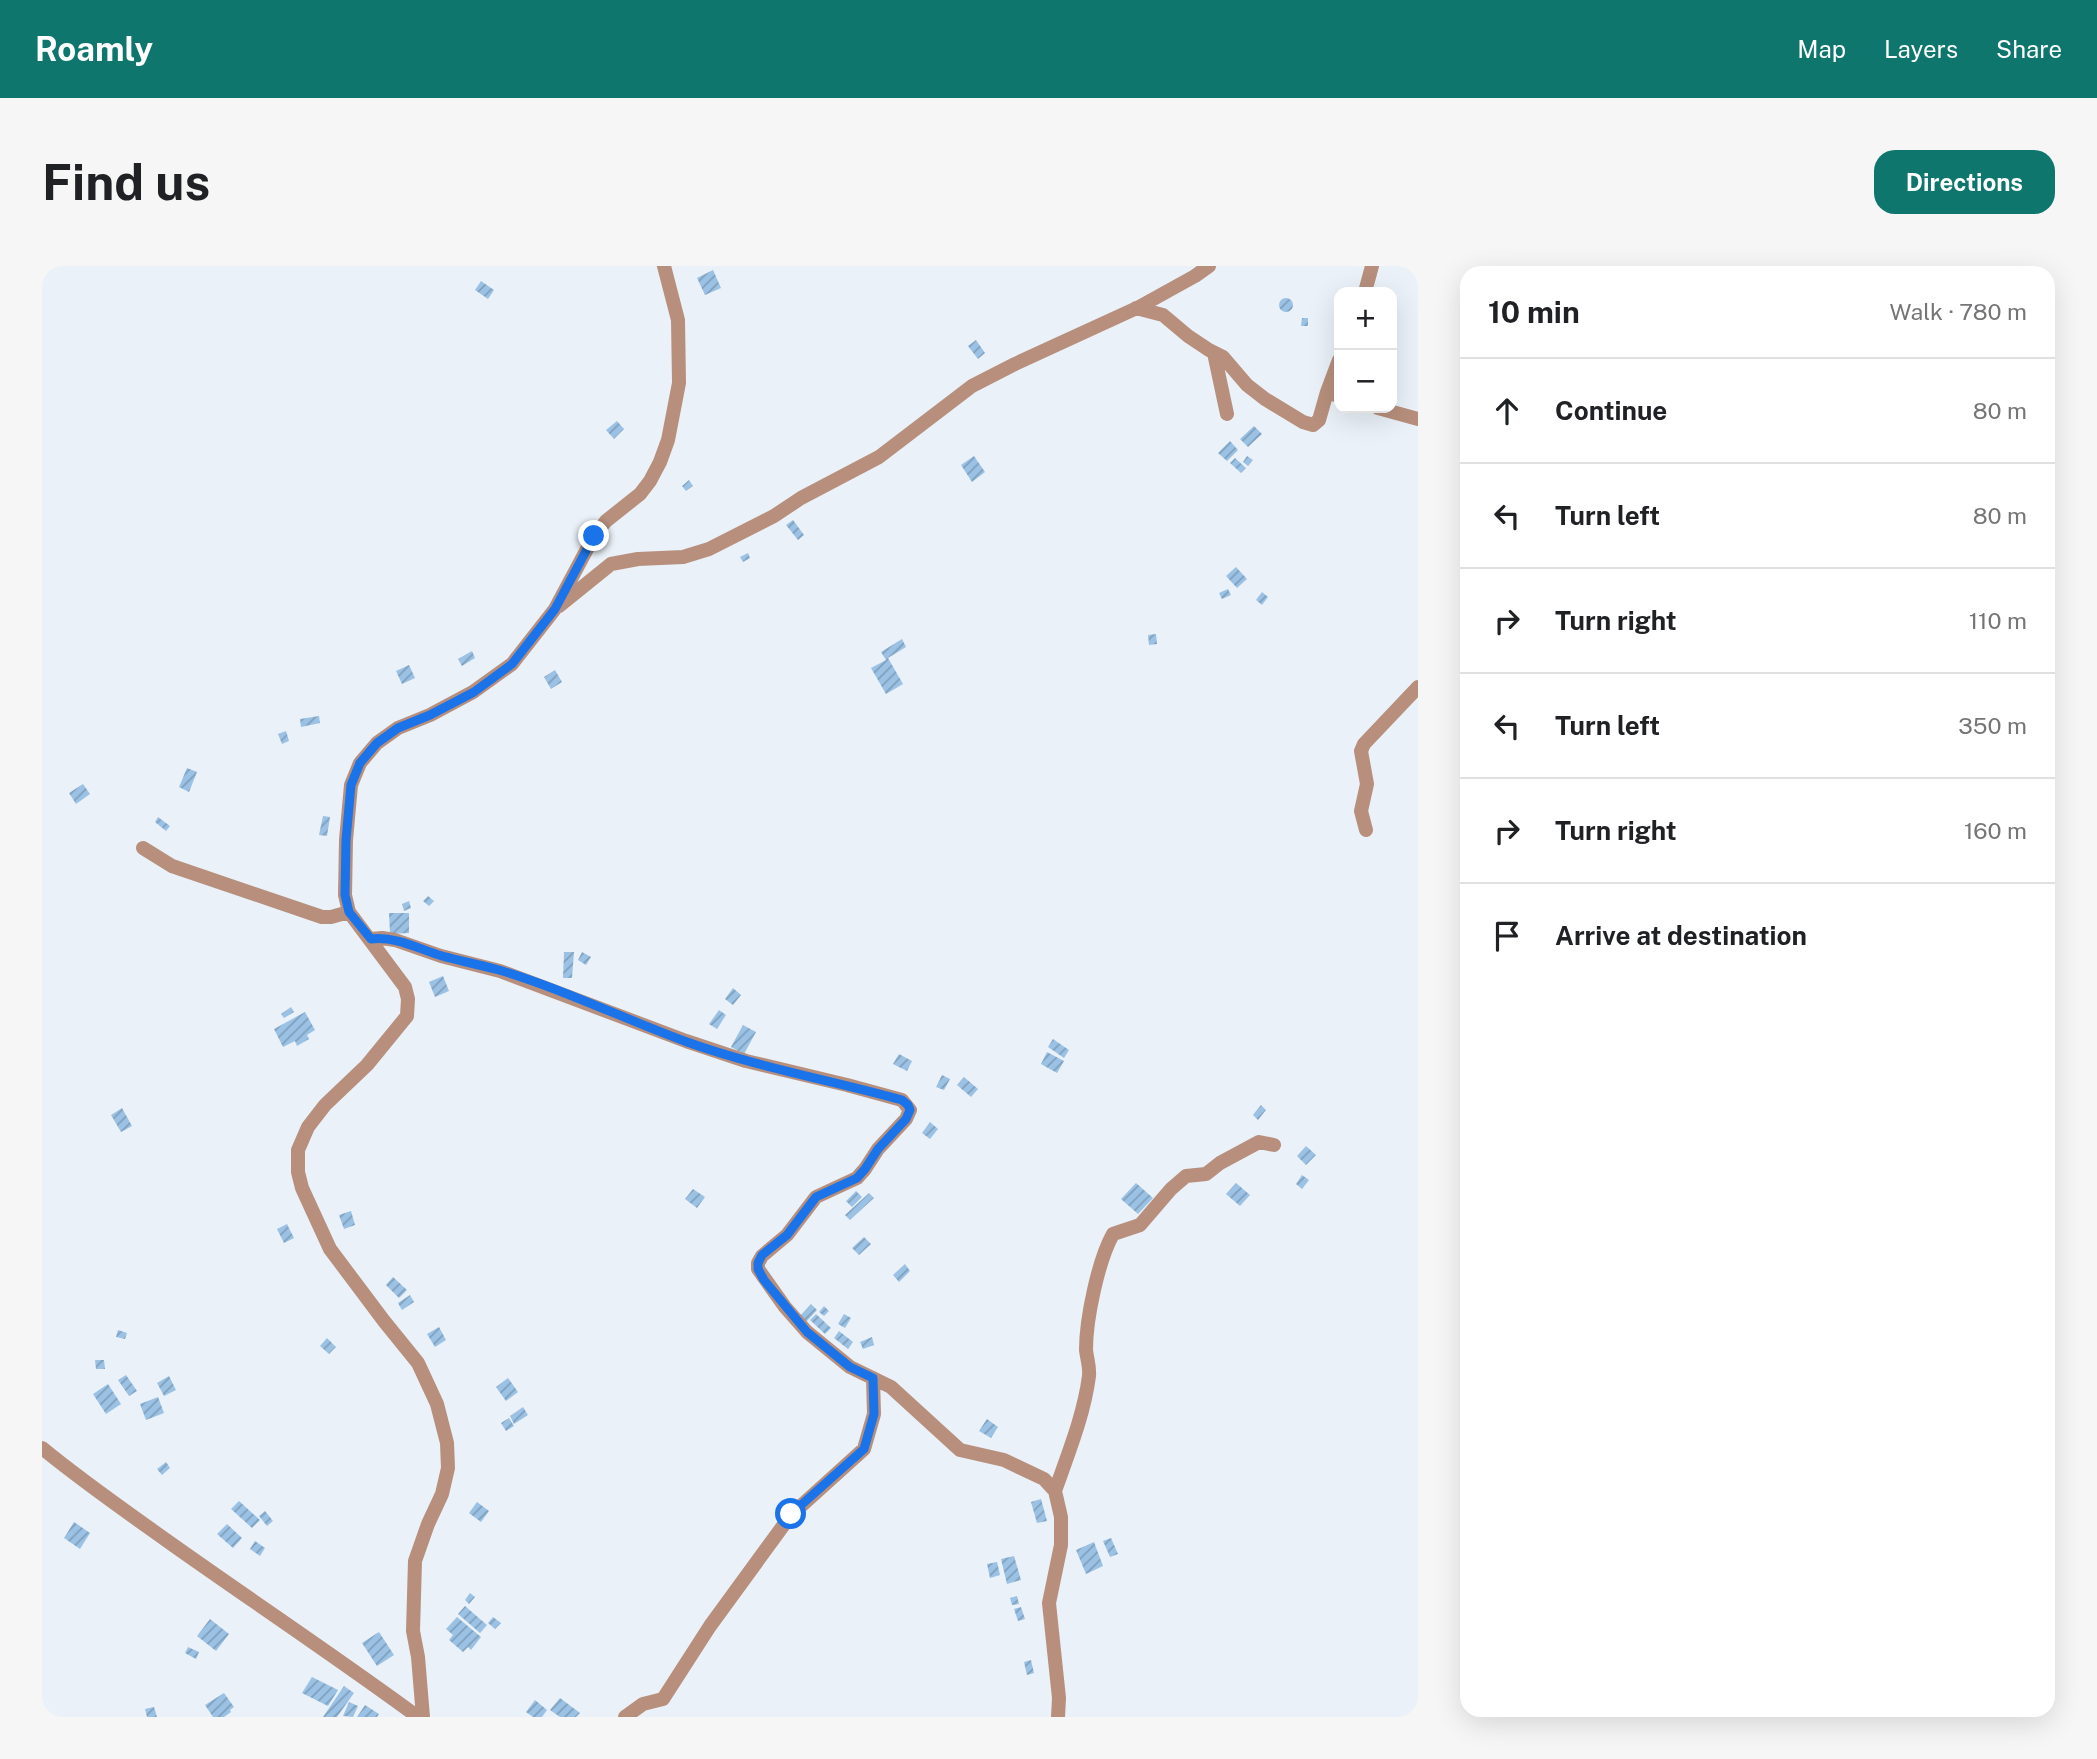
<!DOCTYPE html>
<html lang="en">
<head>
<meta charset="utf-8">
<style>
	body { margin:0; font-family:"Public Sans",sans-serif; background:#f6f6f6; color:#202124 }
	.controls { position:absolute; right:21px; top:21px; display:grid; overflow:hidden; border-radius:14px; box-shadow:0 7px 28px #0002 }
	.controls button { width:63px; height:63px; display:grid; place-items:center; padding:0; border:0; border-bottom:2px solid #e0e0e0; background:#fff; color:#202124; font:35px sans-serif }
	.stop { position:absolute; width:21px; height:21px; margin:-16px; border:5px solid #1a73e8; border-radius:50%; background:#fff }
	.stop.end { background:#1a73e8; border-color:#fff; box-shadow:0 2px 7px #0008 }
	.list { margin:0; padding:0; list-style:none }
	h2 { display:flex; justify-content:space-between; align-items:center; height:91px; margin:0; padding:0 28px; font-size:30px }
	h2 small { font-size:23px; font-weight:400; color:#757577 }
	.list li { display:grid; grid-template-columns:46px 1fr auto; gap:21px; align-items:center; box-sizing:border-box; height:105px; padding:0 28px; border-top:2px solid #e0e0e0 }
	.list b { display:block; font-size:26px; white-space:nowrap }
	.list em { font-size:23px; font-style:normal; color:#757577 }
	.icon { flex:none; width:38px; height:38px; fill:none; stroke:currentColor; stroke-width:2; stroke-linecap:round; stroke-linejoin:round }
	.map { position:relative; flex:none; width:1376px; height:1451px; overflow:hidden; border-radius:21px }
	header { display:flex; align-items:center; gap:42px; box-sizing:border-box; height:98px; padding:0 35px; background:#0f766e; color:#fff }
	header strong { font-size:33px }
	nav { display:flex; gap:38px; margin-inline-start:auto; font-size:24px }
	.intro { display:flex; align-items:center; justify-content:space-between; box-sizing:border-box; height:168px; padding:0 42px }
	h1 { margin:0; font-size:49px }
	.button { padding:18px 32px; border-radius:21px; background:#0f766e; color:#fff; font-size:24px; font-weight:700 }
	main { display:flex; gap:42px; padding:0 42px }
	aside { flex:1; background:#fff; border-radius:21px; box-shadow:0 7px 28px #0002 }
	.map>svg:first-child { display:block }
	.building { fill:url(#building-hatch) }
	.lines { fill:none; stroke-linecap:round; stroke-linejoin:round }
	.minor { stroke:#b78f7c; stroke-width:14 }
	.route { stroke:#1a73e8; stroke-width:9 }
</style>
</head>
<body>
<header>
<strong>Roamly</strong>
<nav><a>Map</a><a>Layers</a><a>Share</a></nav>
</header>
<div class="intro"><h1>Find us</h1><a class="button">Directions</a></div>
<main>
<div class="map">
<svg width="1376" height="1451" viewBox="0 0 1376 1451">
	<defs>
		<pattern id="building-hatch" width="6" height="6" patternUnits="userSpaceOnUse" patternTransform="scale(1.75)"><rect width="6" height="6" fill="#9bc2e5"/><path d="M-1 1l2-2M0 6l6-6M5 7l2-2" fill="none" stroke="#7f9fbb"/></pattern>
	</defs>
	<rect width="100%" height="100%" fill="#eaf1f8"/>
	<path class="building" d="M 671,4 L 679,22 L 663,29 L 655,12 Z
		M 439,15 L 452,24 L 446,33 L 433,24 Z
		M1237 39a7 7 0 1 1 14 0a7 7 0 1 1-14 0Z
		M 1260,52 L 1266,52 L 1266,60 L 1259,60 Z
		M 934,74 L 943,87 L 936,93 L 926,80 Z
		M 575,155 L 582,163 L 572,173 L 564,164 Z
		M 1212,160 L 1220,168 L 1206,181 L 1198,173 Z
		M 1188,175 L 1196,184 L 1185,195 L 1176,187 Z
		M 932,190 L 943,206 L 930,216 L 919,199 Z
		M 1205,190 L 1211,194 L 1206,200 L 1201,196 Z
		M 1193,192 L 1204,202 L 1199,207 L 1188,197 Z
		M 647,214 L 651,220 L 644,225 L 640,220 Z
		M 751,254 L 762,269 L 756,274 L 744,259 Z
		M 706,287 L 708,292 L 701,296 L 698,291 Z
		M 1194,301 L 1205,313 L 1195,322 L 1184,310 Z
		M 1186,323 L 1189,329 L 1180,333 L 1177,327 Z
		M 1220,326 L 1226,331 L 1220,339 L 1214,334 Z
		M 1114,368 L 1115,378 L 1107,379 L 1106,369 Z
		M 860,373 L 864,381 L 846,392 L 861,418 L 844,428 L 829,402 L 844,394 L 839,386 Z
		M 430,385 L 433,392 L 420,400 L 416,393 Z
		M 367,399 L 373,412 L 360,418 L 354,405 Z
		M 513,404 L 520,416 L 509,423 L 502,411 Z
		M 277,450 L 278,457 L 259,461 L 258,453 Z
		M 244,465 L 247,475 L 240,478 L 236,468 Z
		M 145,502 L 155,506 L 147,526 L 137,521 Z
		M 41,518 L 48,528 L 34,538 L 27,527 Z
		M 281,550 L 288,551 L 285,570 L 277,569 Z
		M 116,551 L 128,560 L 124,565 L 113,556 Z
		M 386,630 L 392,635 L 387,640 L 381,635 Z
		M 367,635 L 369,642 L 362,645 L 360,638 Z
		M 347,647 L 367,647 L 367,667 L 348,668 Z
		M 522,686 L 532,686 L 530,712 L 521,712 Z
		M 540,686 L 549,691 L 544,699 L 536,694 Z
		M 401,710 L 407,725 L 393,731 L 387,716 Z
		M 691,722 L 699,729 L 691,739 L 683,733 Z
		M 249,741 L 252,746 L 242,752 L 239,748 Z
		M 677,744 L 684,749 L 675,763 L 667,758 Z
		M 263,746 L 273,764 L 265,769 L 267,773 L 255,780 L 253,775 L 241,781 L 232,763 Z
		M 701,759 L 714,766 L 702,788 L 689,781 Z
		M 1011,773 L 1027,784 L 1022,792 L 1006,781 Z
		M 1005,786 L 1022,795 L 1015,807 L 999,798 Z
		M 857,788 L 870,795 L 865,805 L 851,798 Z
		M 900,809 L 908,813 L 902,824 L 894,821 Z
		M 922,811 L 936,823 L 929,831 L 915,819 Z
		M 1219,839 L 1224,844 L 1216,854 L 1211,849 Z
		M 80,842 L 90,860 L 79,866 L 69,849 Z
		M 888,856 L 896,863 L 888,873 L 880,867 Z
		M 1264,880 L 1274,889 L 1264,899 L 1255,890 Z
		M 1260,909 L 1267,914 L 1260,923 L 1254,918 Z
		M 1094,917 L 1111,932 L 1096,948 L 1079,933 Z
		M 1194,917 L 1208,929 L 1198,940 L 1184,928 Z
		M 651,923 L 663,931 L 655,942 L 643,933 Z
		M 814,925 L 820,931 L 810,941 L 804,935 Z
		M 827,927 L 832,932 L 808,954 L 803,949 Z
		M 309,945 L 313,959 L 302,963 L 297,949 Z
		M 245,958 L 252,972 L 242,977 L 235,963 Z
		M 822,971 L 829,978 L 817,989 L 810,982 Z
		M 863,998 L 868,1005 L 857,1016 L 851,1009 Z
		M 351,1011 L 365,1024 L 357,1032 L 344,1019 Z
		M 368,1029 L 372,1036 L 360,1044 L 356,1037 Z
		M 769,1038 L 775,1044 L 764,1056 L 758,1050 Z
		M 782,1040 L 787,1045 L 782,1050 L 777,1046 Z
		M 774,1048 L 789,1062 L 783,1068 L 768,1054 Z
		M 802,1048 L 809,1052 L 803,1062 L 796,1058 Z
		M 397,1061 L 404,1074 L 393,1081 L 385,1068 Z
		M 76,1064 L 85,1067 L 83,1073 L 74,1071 Z
		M 797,1065 L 811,1076 L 806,1083 L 792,1072 Z
		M 830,1071 L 832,1079 L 821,1083 L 818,1076 Z
		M 285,1072 L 294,1081 L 287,1088 L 278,1080 Z
		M 53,1094 L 62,1094 L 63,1103 L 54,1103 Z
		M 84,1109 L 95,1125 L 87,1130 L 76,1114 Z
		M 127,1110 L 134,1124 L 122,1130 L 115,1117 Z
		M 466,1112 L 476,1126 L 464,1135 L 454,1121 Z
		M 66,1118 L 79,1138 L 64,1148 L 51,1128 Z
		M 116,1131 L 122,1147 L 104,1154 L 98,1138 Z
		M 481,1141 L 486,1149 L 472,1158 L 468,1150 Z
		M 467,1152 L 472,1160 L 464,1165 L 459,1157 Z
		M 945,1153 L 956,1161 L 949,1172 L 937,1165 Z
		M 124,1196 L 128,1202 L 120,1209 L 115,1203 Z
		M 999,1233 L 1005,1255 L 995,1257 L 989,1236 Z
		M 197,1235 L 218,1254 L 210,1262 L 189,1243 Z
		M 435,1236 L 447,1245 L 439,1256 L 427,1247 Z
		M 223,1245 L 231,1255 L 225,1260 L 217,1250 Z
		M 32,1256 L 48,1267 L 38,1283 L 22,1272 Z
		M 185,1258 L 200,1272 L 191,1282 L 175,1268 Z
		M 1069,1272 L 1076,1288 L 1068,1291 L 1061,1275 Z
		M 213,1275 L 223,1282 L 218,1290 L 208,1283 Z
		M 1052,1276 L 1061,1300 L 1044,1308 L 1034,1284 Z
		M 972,1290 L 979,1314 L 965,1318 L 959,1293 Z
		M 955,1296 L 958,1309 L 948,1312 L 945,1298 Z
		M 428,1327 L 433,1331 L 427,1338 L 423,1334 Z
		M 975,1330 L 977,1338 L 970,1339 L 968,1332 Z
		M 423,1340 L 445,1359 L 438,1367 L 416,1348 Z
		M 979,1341 L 983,1353 L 976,1355 L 972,1343 Z
		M 415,1351 L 439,1371 L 429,1384 L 426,1381 L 421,1386 L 407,1374 L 411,1369 L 404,1363 Z
		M 451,1351 L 459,1357 L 453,1363 L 446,1357 Z
		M 168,1353 L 187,1368 L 174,1385 L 155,1370 Z
		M 337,1366 L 352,1389 L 335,1400 L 320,1377 Z
		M 146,1381 L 157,1386 L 154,1393 L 143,1387 Z
		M 989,1394 L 992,1407 L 985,1409 L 982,1396 Z
		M 270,1411 L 296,1424 L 286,1440 L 260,1427 Z
		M 302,1420 L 312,1427 L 295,1451 L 281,1451 Z
		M 182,1427 L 192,1441 L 188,1444 L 189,1446 L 182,1451 L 171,1451 L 163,1439 Z
		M 518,1432 L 538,1447 L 534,1451 L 518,1451 L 508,1444 Z
		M 493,1434 L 505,1444 L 500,1451 L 491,1451 L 484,1446 Z
		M 307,1436 L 316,1440 L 311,1451 L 301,1450 Z
		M 323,1439 L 337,1448 L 335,1451 L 315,1451 Z
		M 112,1441 L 115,1451 L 105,1451 L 103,1443 Z"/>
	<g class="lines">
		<path class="minor" d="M 1323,26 L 1330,0
			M 1094,42 L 1121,49 L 1146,70 L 1167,84 L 1181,91 L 1205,119 L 1223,133 L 1261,156 L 1271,159 L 1277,154 L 1285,126 L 1297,130
			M 1172,87 L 1185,148
			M 1285,126 L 1297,94
			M 1336,142 L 1376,153
			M 517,340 L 569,298 L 596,293 L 641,291 L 667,283 L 732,250 L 759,232 L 837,191 L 930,120 L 973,98 L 1097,41 L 1153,10 L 1167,0
			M 1324,564 L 1319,545 L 1325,518 L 1319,485 L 1322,478 L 1376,421
			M 101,582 L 130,600 L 280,651 L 289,651 L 307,646
			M 329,673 L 340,672 L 353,674 L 399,690 L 458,705 L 644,775 L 704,795 L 805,819 L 860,834 L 868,844 L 864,853 L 836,883 L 823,903 L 815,912 L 774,931 L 745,969 L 720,990 L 716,997 L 716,1003 L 743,1041 L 765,1066 L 808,1101 L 849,1121 L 918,1184 L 962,1194 L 1002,1213 L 1013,1225 L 1019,1251 L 1019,1279 L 1007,1337 L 1017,1432 L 1016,1451
			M 0,1182 C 40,1215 82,1244 124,1274 C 207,1333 293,1390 376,1451
			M 1013,1225 C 1026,1188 1042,1149 1047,1110 C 1048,1101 1045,1093 1044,1084 C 1044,1053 1056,995 1071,968 L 1098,959 L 1129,923 L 1144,910 L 1164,908 L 1178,897 L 1217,876 L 1232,879
			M 381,1451 L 376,1391 L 371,1365 L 373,1295 L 386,1258 L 400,1228 L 406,1202 L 405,1177 L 395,1138 L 376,1097 L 342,1055 L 288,983 L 260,922 L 256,906 L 256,884 L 266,861 L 283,839 L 325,799 L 365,750 L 366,733 L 363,721 L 307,646 L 303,629 L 304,574 L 309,519 L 318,497 L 335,477 L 356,462 L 388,449 L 431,426 L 470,398 L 513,343 L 552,270 L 564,255 L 598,228 L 608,215 L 618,196 L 626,174 L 637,117 L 636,54 L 622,0
			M 583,1451 L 601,1438 L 621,1433 L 668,1360 L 749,1249 L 822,1183 L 832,1148 L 831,1112"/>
	</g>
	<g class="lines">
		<path class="route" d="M 552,270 L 513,343 L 470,398 L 432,426 L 388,449 L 356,462 L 335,477 L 318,497 L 309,519 L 304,574 L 303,629 L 307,646 L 329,673 C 354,670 377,683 400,690 C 419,695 438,699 457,704 C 521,723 582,753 645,776 C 715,801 788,814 860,834 L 866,839 L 868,844 L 864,853 L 836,883 L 823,903 L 815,912 L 774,931 L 745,969 L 720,989 L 716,997 L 716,1003 L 722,1014 L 765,1066 L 808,1101 L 831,1112 L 832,1148 L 822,1183 L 749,1248"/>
	</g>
</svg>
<div class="controls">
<button>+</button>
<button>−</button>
</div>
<div class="stop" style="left:749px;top:1248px"></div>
<div class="stop end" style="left:552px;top:270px"></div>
</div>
<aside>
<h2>10 min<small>Walk · 780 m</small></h2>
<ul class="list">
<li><svg class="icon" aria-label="ahead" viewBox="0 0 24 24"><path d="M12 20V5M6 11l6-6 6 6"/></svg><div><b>Continue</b></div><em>80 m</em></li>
<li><svg class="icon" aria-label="left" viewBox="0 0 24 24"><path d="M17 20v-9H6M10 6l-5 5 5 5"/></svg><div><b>Turn left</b></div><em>80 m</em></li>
<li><svg class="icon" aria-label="right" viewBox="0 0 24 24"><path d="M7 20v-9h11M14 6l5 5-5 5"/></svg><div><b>Turn right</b></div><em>110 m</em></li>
<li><svg class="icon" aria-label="left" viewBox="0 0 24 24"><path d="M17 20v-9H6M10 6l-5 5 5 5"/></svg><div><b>Turn left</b></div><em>350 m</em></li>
<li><svg class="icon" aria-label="right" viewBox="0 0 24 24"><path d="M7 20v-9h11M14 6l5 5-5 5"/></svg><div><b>Turn right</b></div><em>160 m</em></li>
<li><svg class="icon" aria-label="arrive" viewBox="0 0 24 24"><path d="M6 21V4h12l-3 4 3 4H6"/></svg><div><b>Arrive at destination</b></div></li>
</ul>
</aside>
</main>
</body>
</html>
